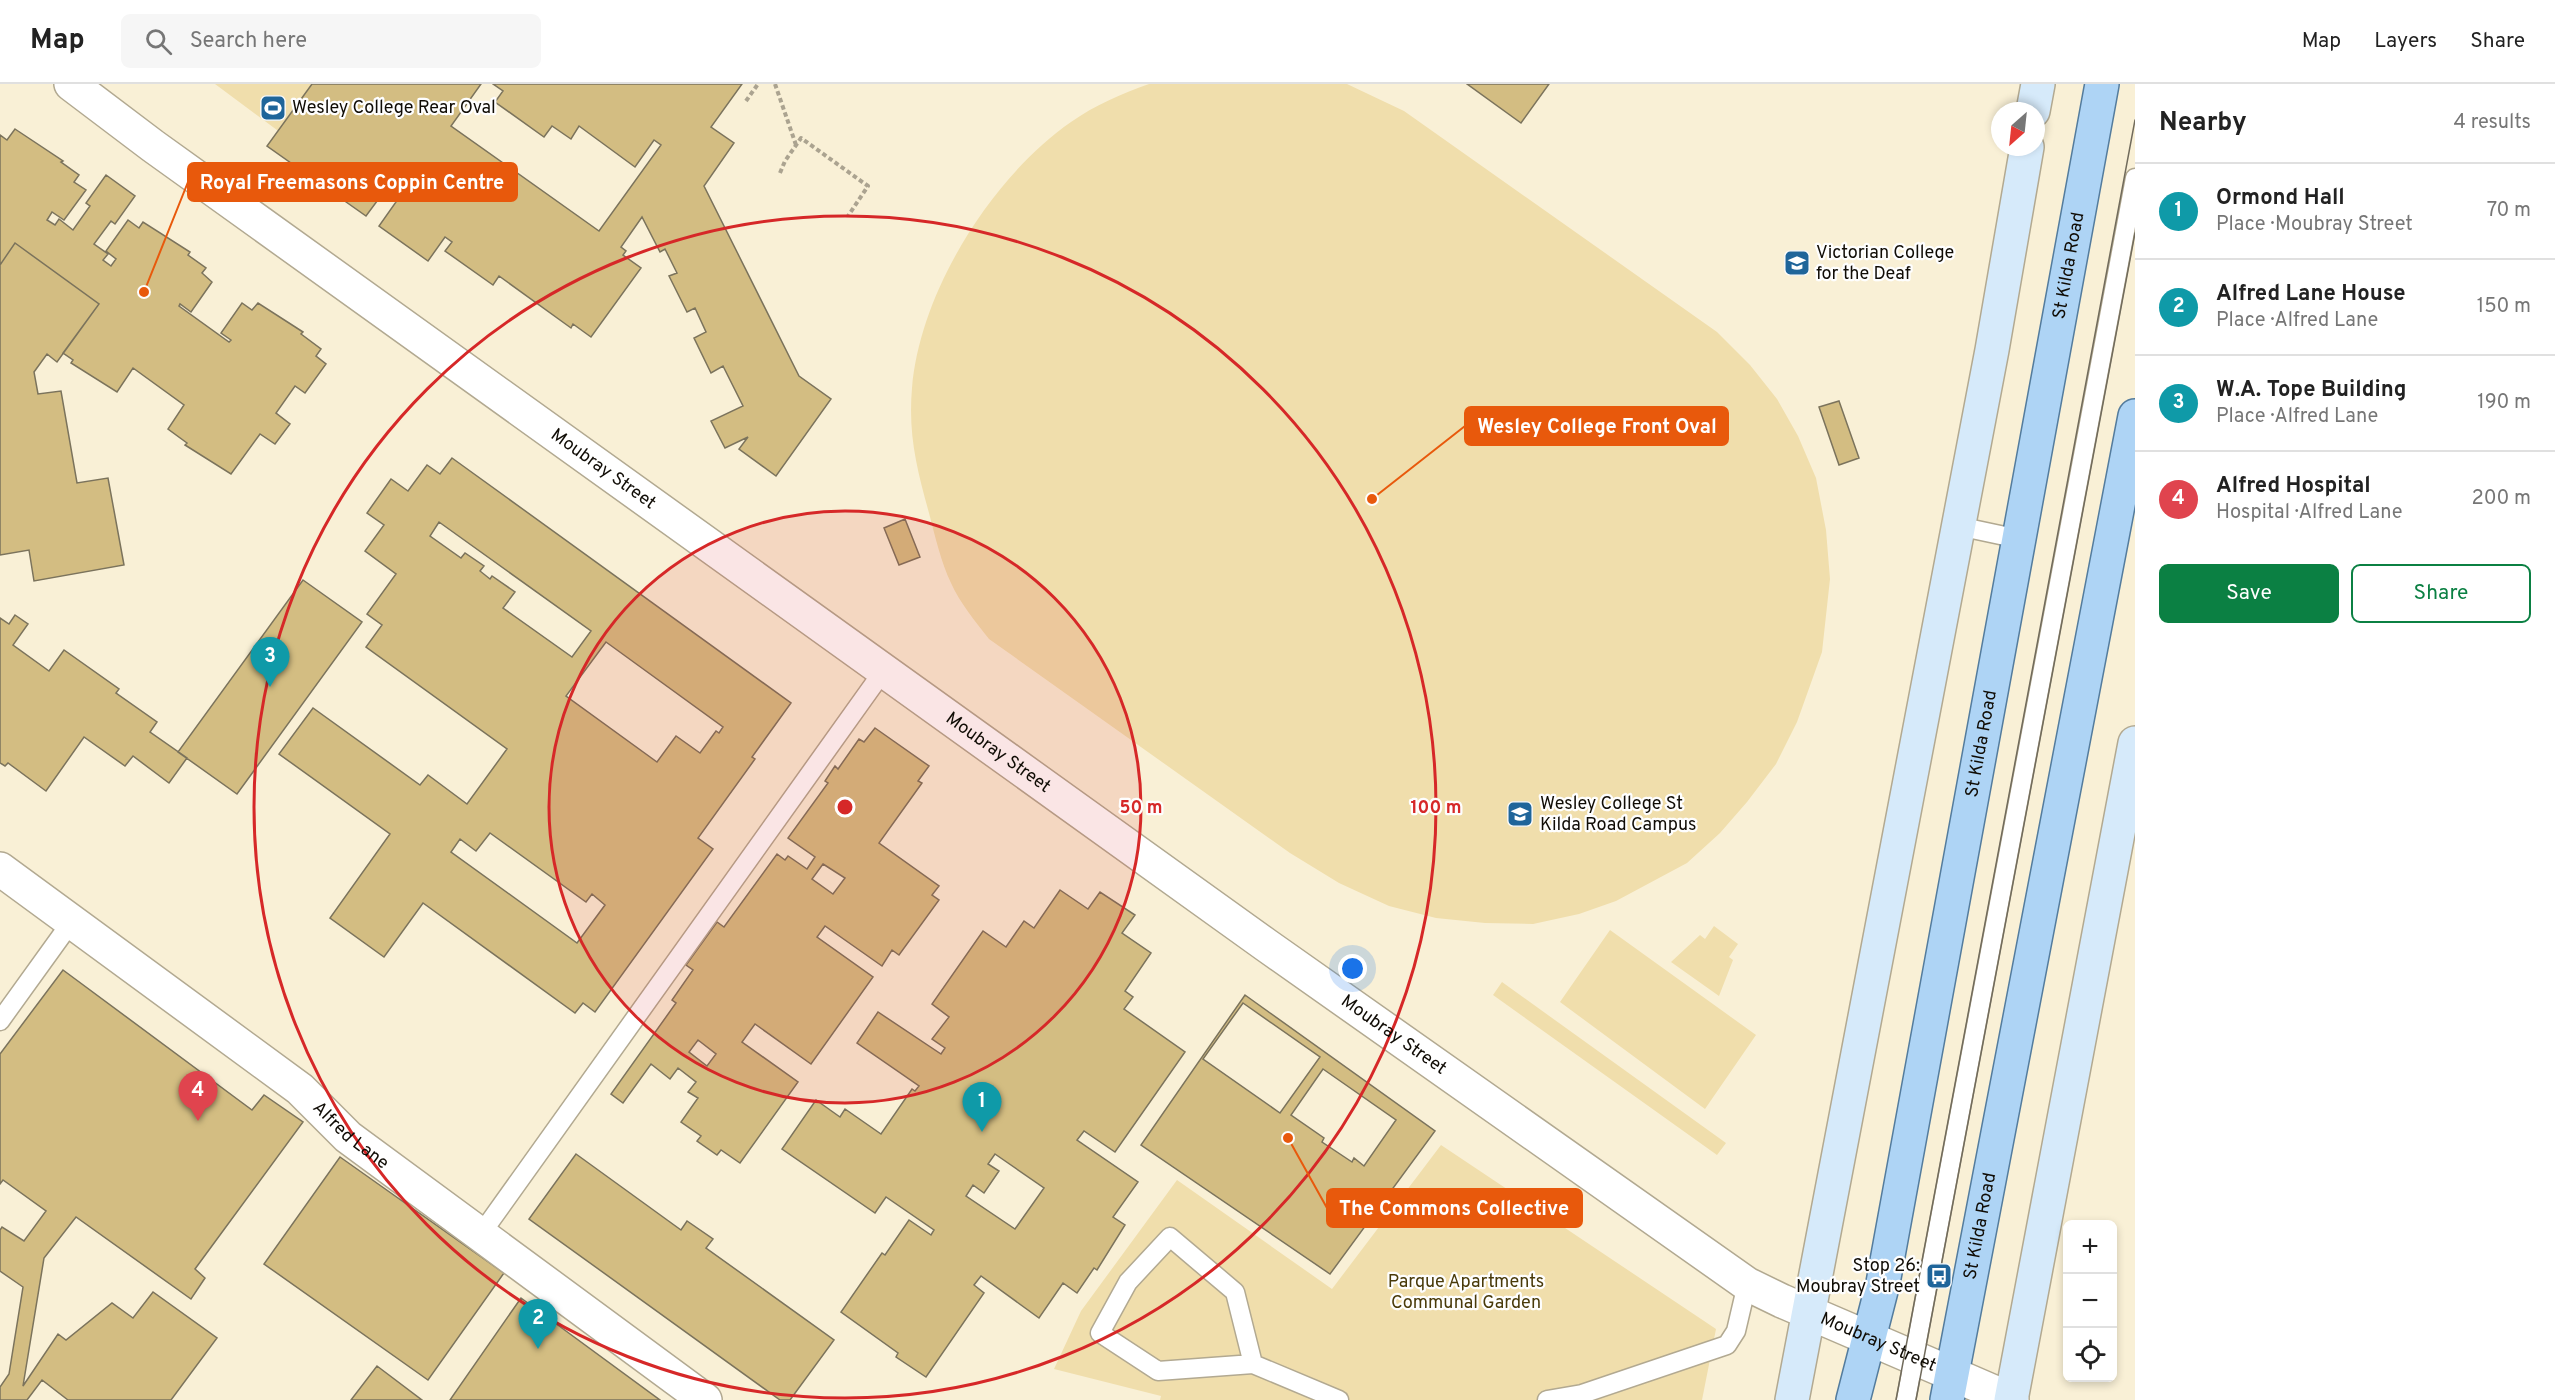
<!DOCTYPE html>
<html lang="en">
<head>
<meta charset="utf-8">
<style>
	body { margin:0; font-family:Overpass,sans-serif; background:#f6f6f6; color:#222 }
	.controls { position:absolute; right:18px; bottom:18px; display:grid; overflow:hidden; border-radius:9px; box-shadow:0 3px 9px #0003 }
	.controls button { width:54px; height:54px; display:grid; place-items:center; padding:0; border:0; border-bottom:2px solid #e0e0e0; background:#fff; color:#222; font:30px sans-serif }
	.compass { position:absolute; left:1991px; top:18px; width:54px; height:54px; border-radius:50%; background:#fff; box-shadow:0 3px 9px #0003; rotate:207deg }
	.you { position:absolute; left:1353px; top:885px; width:21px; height:21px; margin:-15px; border:4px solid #fff; border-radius:50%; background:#1a73e8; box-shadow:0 0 0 9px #1a73e833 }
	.badge { display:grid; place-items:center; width:39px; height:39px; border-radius:50%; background:#0b8043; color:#fff; font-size:20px; font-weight:700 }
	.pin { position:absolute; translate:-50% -50px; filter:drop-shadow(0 2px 3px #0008) }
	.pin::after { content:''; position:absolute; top:32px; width:21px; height:18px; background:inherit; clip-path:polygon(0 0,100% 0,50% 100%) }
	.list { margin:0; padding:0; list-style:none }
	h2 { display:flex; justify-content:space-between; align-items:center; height:78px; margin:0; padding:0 24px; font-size:26px }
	h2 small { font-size:20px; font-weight:400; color:#767676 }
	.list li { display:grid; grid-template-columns:39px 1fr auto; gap:18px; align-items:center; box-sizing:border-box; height:96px; padding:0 24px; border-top:2px solid #e0e0e0 }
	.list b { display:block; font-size:22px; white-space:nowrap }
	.list p { margin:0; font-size:20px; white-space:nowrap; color:#767676 }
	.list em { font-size:20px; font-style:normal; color:#767676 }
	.actions { display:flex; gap:12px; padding:18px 24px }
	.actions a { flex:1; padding:14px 0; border:2px solid #0b8043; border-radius:9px; text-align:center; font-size:21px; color:#0b8043 }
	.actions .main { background:#0b8043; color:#fff }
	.icon { flex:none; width:33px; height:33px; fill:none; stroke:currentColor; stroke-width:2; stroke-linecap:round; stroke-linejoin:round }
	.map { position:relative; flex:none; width:2135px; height:1316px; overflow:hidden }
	header { display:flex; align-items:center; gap:36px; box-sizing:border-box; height:84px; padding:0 30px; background:#fff; border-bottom:2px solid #e0e0e0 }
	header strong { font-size:28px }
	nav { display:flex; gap:33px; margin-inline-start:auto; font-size:21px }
	.search { width:420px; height:54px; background:#f6f6f6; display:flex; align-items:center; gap:15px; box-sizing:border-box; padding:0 21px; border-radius:9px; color:#767676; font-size:22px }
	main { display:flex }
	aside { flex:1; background:#fff }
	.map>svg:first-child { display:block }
	.green { fill:#f0deac }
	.building { fill:#d3bd82; stroke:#7b735c; stroke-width:1.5; fill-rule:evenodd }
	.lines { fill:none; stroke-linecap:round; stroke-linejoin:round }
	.service-casing { stroke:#b2a991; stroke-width:21 }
	.minor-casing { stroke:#b2a991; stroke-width:36 }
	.tertiary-casing { stroke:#b2a991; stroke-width:36 }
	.secondary-casing { stroke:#b2a991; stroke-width:36 }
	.primary-casing { stroke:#547c9d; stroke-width:36 }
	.path { stroke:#aba390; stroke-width:4; stroke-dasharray:4.5 3; stroke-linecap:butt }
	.service { stroke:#fff; stroke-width:18 }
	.minor { stroke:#fff; stroke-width:33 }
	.tertiary { stroke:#fff; stroke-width:33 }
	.secondary { stroke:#d6eafa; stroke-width:33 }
	.primary { stroke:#aed4f5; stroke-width:33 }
	.tram { stroke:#716b5c; stroke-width:1.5 }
	.ring { fill:none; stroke:#d62828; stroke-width:3 }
	.labels { text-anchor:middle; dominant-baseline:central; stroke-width:4.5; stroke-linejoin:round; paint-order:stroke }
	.poi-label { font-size:18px; fill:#100c05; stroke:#fefefe; text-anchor:start }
	.street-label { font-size:18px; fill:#100c05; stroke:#fefefe }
	.park-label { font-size:18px; fill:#493a09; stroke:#fefefe }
	.centre { fill:#d62828; stroke:#fefefe; stroke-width:3 }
	.ring-label { font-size:18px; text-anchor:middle; font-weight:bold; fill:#d62828; stroke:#fefefe; stroke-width:4.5; stroke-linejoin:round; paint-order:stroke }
	.leader { fill:none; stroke:#e8590c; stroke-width:2 }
	.callout-dot { fill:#e8590c; stroke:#fefefe; stroke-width:2 }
	.callout { fill:#e8590c; stroke:#e8590c; stroke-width:2 }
	.callout-label { font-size:20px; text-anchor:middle; font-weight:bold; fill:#fff }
</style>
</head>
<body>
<header>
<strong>Map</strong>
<div class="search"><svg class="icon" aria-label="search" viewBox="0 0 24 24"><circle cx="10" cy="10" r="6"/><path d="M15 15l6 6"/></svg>Search here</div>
<nav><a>Map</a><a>Layers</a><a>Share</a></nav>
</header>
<main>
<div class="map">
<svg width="2135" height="1316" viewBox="0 0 2135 1316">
	<rect width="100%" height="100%" fill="#f9f0d6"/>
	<path class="green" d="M 215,0 L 317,0 L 281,49 Z
		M 1149,0 L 1347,0 L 1404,27 L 1717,248 L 1750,281 L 1777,315 L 1798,352 L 1816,394 L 1826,446 L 1830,495 L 1822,568 L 1797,638 L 1776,680 L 1747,718 L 1720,749 L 1687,779 L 1616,817 L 1579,830 L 1533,840 L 1485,839 L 1436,834 L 1389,822 L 1339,799 L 1290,769 L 989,555 C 975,537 960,519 951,499 C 941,478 935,452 929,429 C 917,385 908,351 912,304 C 920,207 992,93 1071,38 C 1095,21 1121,10 1149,0 Z
		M 1714,842 L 1738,860 L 1729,873 L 1733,876 L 1719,912 L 1671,878 L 1700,851 L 1705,855 Z
		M 1610,846 L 1756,951 L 1705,1025 L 1560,918 Z
		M 1502,898 L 1726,1059 L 1717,1071 L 1493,911 Z
		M 1441,1061 L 1716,1245 L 1702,1316 L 1160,1316 L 1161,1312 L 1054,1285 L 1081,1227 L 1177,1096 L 1332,1205 Z"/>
	<path class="building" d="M 312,0 L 481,0 L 451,42 L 599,147 L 661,61 L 654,56 L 635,83 L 579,42 L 571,55 L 552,42 L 544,53 L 495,18 L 503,7 L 493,0 L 742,0 L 711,43 L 734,59 L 704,102 L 799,292 L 831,315 L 776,392 L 739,365 L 748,353 L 725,364 L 711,337 L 743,322 L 723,282 L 711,289 L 694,254 L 706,248 L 695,224 L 687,228 L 669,192 L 677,189 L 665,165 L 660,168 L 642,133 L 621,163 L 626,167 L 623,171 L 641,184 L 591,253 L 573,240 L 571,244 L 499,192 L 493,201 L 445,167 L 452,158 L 445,153 L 428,177 L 379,142 L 396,118 L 383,109 L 366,132 L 267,62 Z
		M 1467,0 L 1549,0 L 1521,39 Z
		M 15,45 L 63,77 L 61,78 L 79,91 L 74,98 L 86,106 L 64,136 L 52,128 L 47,136 L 55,141 L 59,135 L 73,146 L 90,122 L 86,119 L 106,91 L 135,112 L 115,140 L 111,137 L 94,160 L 108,170 L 103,176 L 111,182 L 116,175 L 106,167 L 128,136 L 139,144 L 143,138 L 190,168 L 188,171 L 206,184 L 202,189 L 212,198 L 191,228 L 180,220 L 179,222 L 229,258 L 231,256 L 221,249 L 242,219 L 252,226 L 258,219 L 303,248 L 301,250 L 321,265 L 316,272 L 326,280 L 305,309 L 295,302 L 276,329 L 290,340 L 275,360 L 260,350 L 231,390 L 185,361 L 187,359 L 168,345 L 184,321 L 133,284 L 117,308 L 71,279 L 73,276 L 63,269 L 99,220 L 15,159 L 0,181 L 0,51 L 7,56 Z
		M 15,159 L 99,220 L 57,278 L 47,270 L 34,288 L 38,310 L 61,307 L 77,399 L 108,394 L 124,481 L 34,497 L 29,466 L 0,471 L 0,181 Z
		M 1839,317 L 1859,374 L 1839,381 L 1819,323 Z
		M 452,374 L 791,619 L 752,673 L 755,675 L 698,754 L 713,765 L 595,928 L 583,919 L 575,929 L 423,819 L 384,873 L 330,834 L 390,750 L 279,670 L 313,624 L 420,701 L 428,691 L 467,720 L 507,665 L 366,563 L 382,541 L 367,530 L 396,490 L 365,467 L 384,441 L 367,429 L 391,395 L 408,407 L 427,381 L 440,390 ZM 439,438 L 591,547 L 572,573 L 503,524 L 515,508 L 492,492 L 490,495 L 480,487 L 484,482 L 465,469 L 461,474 L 430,452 ZM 606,558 L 723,643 L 719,649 L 716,647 L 700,669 L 676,652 L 657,678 L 566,612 ZM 490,749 L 586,818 L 592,810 L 605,821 L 577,859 L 451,768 L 460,755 L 476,767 Z
		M 905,435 L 920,473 L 899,481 L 884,444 Z
		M 303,496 L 362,538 L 237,710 L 178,668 Z
		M 15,531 L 28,540 L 13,561 L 49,587 L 64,566 L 119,605 L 116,609 L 157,638 L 150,648 L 187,674 L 169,699 L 133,672 L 125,682 L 84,653 L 46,707 L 8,679 L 5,682 L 0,679 L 0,534 L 9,540 Z
		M 875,644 L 929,682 L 918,697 L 922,699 L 879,759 L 939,802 L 932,811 L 939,816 L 899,871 L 892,866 L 882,882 L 825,842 L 817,853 L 873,893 L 811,980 L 755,940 L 742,958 L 798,998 L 740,1079 L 721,1066 L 717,1071 L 697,1057 L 701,1052 L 681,1038 L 698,1014 L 688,1008 L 696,998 L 678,984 L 670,995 L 651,980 L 623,1019 L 611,1010 L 676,919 L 672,916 L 693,886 L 686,881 L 717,838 L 724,843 L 777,770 L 785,776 L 788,772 L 807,785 L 815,773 L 788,754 L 828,699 L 825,697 L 835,682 L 838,685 L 859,655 L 864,658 ZM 823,780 L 845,794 L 833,810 L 812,795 ZM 698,956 L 716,970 L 707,982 L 689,968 Z
		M 1060,806 L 1088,825 L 1100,808 L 1135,831 L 1122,849 L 1151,869 L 1125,907 L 1133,913 L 1124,925 L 1185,968 L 1115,1068 L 1084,1047 L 1077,1056 L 1138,1098 L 1113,1133 L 1125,1141 L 1097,1186 L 1094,1184 L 1077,1209 L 1063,1199 L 1039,1234 L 981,1192 L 974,1201 L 984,1209 L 926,1293 L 896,1273 L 898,1269 L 841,1228 L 882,1169 L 885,1171 L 909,1136 L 931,1151 L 934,1146 L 886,1113 L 875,1129 L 782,1065 L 816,1016 L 840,1033 L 845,1025 L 881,1050 L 912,1005 L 915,1007 L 919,1002 L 857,959 L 878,928 L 941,970 L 945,964 L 932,955 L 949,933 L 932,920 L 983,847 L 1006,863 L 1024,837 L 1034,844 ZM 995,1070 L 1044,1104 L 1015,1145 L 966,1112 L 973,1101 L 984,1109 L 999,1087 L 988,1080 Z
		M 63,886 L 252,1026 L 264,1011 L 303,1038 L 195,1185 L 205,1194 L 191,1215 L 76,1133 L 44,1174 L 23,1302 L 58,1250 L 66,1256 L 112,1219 L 133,1234 L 153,1208 L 217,1254 L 171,1316 L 68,1316 L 42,1296 L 27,1316 L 0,1316 L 0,1303 L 9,1290 L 23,1203 L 0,1187 L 0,1146 L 2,1143 L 24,1157 L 46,1127 L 3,1096 L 0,1100 L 0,970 Z
		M 1245,911 L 1435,1047 L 1330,1190 L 1141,1061 Z
		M 1243,919 L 1320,973 L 1280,1029 L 1203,975 Z
		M 1323,985 L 1396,1036 L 1364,1082 L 1354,1074 L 1352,1078 L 1322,1058 L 1324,1054 L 1291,1031 Z
		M 576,1070 L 681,1146 L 687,1137 L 713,1155 L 706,1164 L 834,1256 L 790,1316 L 780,1316 L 529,1135 Z
		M 340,1073 L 504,1189 L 428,1296 L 264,1180 Z
		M 521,1214 L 660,1316 L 450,1316 Z
		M 377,1282 L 422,1316 L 351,1316 Z"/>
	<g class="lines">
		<g class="service-casing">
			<path id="service" d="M 1958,442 L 2019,455
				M 0,937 L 72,837
				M 481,1150 L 884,586
				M 1253,1280 L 1235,1208 L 1170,1153 L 1128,1198 L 1100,1249 L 1158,1287 L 1253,1280 L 1339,1316
				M 1547,1316 L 1582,1310 L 1727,1261 L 1736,1247 L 1747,1200
				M 1906,1316 L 2135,94"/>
		</g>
		<g class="minor-casing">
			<g id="minor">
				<path id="s1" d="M 0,785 L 300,1005 L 348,1053 L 705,1316"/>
				<path d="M 1952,1290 L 2012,1316"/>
			</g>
		</g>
		<g class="tertiary-casing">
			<g id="tertiary">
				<path id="s2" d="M 71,0 L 153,62 L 1266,861 L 1747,1200 L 1782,1217 L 1952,1290"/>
			</g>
		</g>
		<g class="secondary-casing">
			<path id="secondary" d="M 2033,27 L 2038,0
				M 1792,1316 L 1992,266 L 2027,63
				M 2011,1316 L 2135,659"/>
		</g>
		<g class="primary-casing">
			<g id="primary">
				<path id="s3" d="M 1853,1316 L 1883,1199 L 2102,0"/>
				<path id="s4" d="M 1947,1316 L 2135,332"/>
			</g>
		</g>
		<path class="path" d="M 775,0 L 796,61
			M 746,17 L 758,0
			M 780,89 L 785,77 L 801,54 L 868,102 L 848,132"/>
		<use href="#service" class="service"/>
		<use href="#minor" class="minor"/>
		<use href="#tertiary" class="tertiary"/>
		<use href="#secondary" class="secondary"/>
		<use href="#primary" class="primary"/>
		<path class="tram" d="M 1896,1316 L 2135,36
			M 1916,1316 L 2135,149"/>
	</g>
	<circle cx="845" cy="723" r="296" fill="#d62828" fill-opacity=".12"/>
	<g class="ring">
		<circle cx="845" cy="723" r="296"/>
		<circle cx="845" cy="723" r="591"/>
	</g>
	<defs>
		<g id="stadium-square" transform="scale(1.35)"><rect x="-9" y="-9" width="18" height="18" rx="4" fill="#1f659a" stroke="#fefefe"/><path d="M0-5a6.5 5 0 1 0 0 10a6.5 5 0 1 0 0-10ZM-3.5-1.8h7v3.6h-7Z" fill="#fff"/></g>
		<g id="school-square" transform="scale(1.35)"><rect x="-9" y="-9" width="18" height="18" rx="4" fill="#1f659a" stroke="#fefefe"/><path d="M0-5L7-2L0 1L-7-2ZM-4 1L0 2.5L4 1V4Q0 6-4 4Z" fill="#fff"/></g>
		<g id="bus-square" transform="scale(1.35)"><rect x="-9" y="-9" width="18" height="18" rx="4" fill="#1f659a" stroke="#fefefe"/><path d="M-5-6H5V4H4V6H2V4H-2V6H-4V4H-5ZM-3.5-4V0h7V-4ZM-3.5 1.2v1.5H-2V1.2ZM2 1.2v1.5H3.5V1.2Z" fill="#fff"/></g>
	</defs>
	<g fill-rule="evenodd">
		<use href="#stadium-square" x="273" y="24"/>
		<use href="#school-square" x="1797" y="179"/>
		<use href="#school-square" x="1520" y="730"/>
		<use href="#bus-square" x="1939" y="1192"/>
	</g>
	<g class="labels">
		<g class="poi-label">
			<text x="292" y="24">Wesley College Rear Oval</text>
			<text x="1816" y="169">Victorian College<tspan x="1816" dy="21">for the Deaf</tspan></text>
			<text x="1540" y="720">Wesley College St<tspan x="1540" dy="21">Kilda Road Campus</tspan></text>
			<text x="1920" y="1182" text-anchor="end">Stop 26:<tspan x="1920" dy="21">Moubray Street</tspan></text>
		</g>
		<g class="street-label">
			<text stroke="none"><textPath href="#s3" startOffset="1155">St Kilda Road</textPath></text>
			<text stroke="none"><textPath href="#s2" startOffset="657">Moubray Street</textPath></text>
			<text stroke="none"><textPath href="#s3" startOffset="669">St Kilda Road</textPath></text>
			<text stroke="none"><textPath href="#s2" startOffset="1143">Moubray Street</textPath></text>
			<text stroke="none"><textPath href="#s2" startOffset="1629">Moubray Street</textPath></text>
			<text stroke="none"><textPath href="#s1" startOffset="441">Alfred Lane</textPath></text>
			<text stroke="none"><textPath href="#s4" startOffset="177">St Kilda Road</textPath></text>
			<text stroke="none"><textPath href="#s2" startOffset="2205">Moubray Street</textPath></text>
		</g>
		<g class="park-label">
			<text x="1466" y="1198">Parque Apartments<tspan x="1466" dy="21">Communal Garden</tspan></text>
		</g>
	</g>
	<circle cx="845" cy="723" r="9" class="centre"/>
	<g class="ring-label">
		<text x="1141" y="729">50 m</text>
		<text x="1436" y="729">100 m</text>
	</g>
	<path class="leader" d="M144 208L188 98M1372 415L1465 342M1288 1054L1327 1124"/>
	<g class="callout-dot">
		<circle cx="144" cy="208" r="6"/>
		<circle cx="1372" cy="415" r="6"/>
		<circle cx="1288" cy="1054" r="6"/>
	</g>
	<g class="callout">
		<rect x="188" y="79" width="329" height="38" rx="6"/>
		<rect x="1465" y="323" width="263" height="38" rx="6"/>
		<rect x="1327" y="1105" width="255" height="38" rx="6"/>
	</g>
	<g class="callout-label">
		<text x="352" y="105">Royal Freemasons Coppin Centre</text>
		<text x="1597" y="349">Wesley College Front Oval</text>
		<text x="1454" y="1131">The Commons Collective</text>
	</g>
</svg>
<div class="controls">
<button>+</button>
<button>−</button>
<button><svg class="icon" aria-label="locate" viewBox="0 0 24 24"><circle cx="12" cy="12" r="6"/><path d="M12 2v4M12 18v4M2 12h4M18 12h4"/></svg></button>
</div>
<svg class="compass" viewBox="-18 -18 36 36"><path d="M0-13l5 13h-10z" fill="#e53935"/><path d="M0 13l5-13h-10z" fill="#767676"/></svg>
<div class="you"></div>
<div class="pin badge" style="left:982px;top:1048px;background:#0f9aa8">1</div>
<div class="pin badge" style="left:538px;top:1265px;background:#0f9aa8">2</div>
<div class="pin badge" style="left:270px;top:603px;background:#0f9aa8">3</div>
<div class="pin badge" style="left:198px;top:1037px;background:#e0444e">4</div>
</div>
<aside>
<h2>Nearby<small>4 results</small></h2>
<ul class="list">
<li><span class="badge" style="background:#0f9aa8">1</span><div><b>Ormond Hall</b><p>Place · Moubray Street</p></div><em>70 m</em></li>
<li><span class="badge" style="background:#0f9aa8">2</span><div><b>Alfred Lane House</b><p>Place · Alfred Lane</p></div><em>150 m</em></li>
<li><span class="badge" style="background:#0f9aa8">3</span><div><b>W.A. Tope Building</b><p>Place · Alfred Lane</p></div><em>190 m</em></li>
<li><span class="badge" style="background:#e0444e">4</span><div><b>Alfred Hospital</b><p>Hospital · Alfred Lane</p></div><em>200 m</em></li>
</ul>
<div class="actions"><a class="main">Save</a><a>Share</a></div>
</aside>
</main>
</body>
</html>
